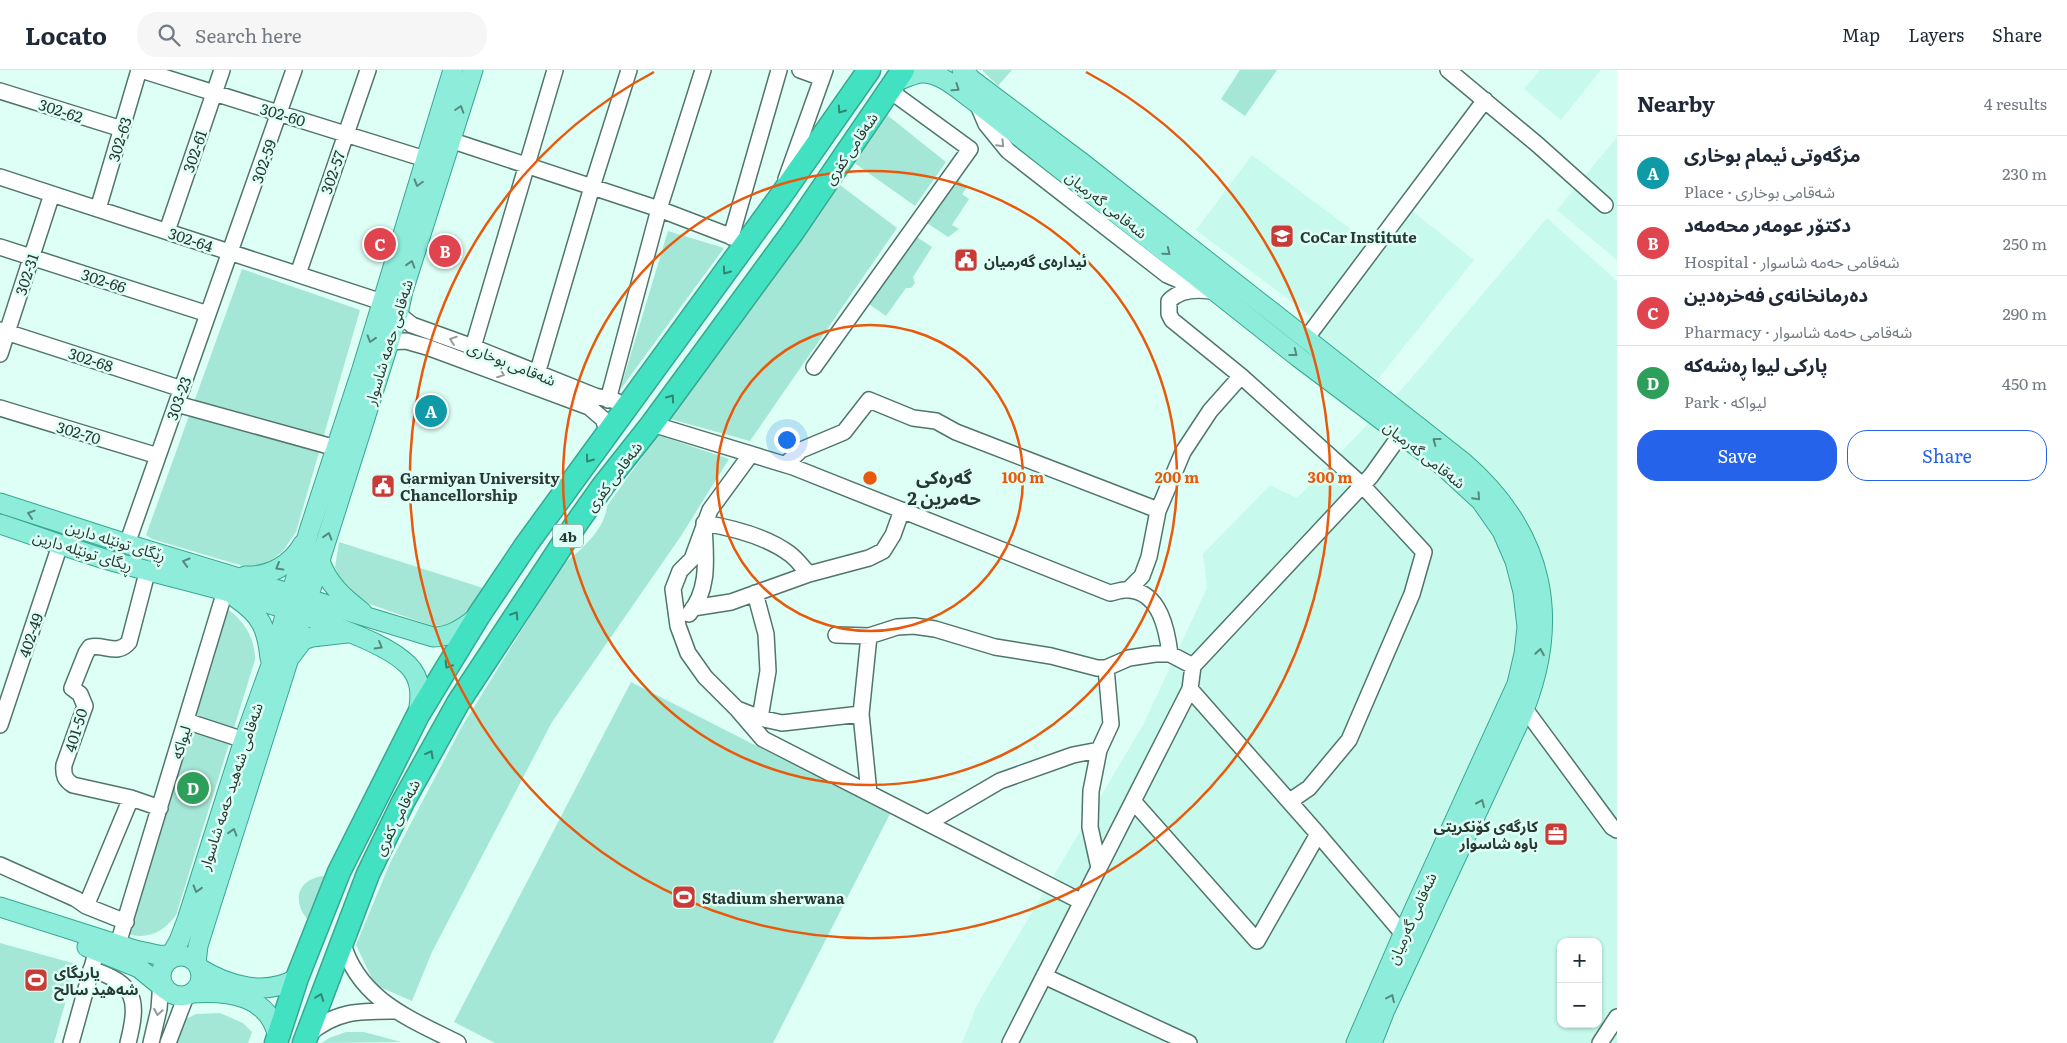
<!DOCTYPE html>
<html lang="en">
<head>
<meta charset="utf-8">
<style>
	body { margin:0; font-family:Literata,"Noto Sans Arabic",serif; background:#f6f6f7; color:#1f2937 }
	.controls { position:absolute; right:15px; bottom:15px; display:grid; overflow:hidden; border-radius:10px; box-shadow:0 1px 4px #0004 }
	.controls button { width:45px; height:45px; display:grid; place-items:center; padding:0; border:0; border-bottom:1px solid #e0e1e3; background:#fff; color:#1f2937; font:25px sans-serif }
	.you { position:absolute; left:786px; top:369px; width:18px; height:18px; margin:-12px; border:4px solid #fff; border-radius:50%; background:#1a73e8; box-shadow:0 0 0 8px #1a73e833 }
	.badge { display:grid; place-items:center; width:32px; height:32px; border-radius:50%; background:#2563eb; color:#fff; font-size:16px; font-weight:700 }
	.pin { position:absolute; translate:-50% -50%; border:2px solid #fff; box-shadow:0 1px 5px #0006 }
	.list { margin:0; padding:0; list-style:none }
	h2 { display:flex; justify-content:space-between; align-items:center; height:65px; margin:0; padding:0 20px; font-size:21px }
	h2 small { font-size:16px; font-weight:400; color:#747a83 }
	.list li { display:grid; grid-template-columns:32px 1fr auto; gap:15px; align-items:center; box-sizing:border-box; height:70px; padding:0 20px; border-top:1px solid #e0e1e3 }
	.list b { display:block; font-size:19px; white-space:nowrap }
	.list p { margin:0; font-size:16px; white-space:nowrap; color:#747a83 }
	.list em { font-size:16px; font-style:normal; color:#747a83 }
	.actions { display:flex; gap:10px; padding:15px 20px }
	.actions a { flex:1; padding:11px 0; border:1px solid #2563eb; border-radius:20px; text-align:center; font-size:18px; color:#2563eb }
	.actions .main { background:#2563eb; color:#fff }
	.icon { flex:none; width:28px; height:28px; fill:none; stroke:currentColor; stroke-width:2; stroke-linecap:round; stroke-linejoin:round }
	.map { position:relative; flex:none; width:1617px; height:973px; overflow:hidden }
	header { display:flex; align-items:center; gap:30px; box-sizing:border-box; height:70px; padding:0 25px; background:#fff; border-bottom:1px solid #e0e1e3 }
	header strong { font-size:24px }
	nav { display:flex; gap:28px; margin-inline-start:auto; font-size:18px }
	.search { width:350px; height:45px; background:#f6f6f7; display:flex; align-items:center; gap:12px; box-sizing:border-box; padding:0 18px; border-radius:20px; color:#747a83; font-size:19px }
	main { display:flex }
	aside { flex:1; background:#fff }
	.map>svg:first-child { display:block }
	.built { fill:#c7faec; fill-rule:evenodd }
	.green { fill:#a5e7d6 }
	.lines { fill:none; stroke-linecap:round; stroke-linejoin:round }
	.minor-casing { stroke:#51756c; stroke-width:18 }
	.major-casing { stroke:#39a690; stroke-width:21 }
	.highway-casing { stroke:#39a690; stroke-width:25 }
	.minor { stroke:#fff; stroke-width:15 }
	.major { stroke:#8eedda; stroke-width:19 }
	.highway { stroke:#42e1c2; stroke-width:22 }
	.oneway { stroke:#56897e }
	.oneway2 { stroke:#348473 }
	.oneway3 { stroke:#949c99 }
	.ring { fill:none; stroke:#e8590c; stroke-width:2.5 }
	.labels { text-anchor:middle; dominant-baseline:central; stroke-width:5; stroke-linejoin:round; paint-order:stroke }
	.shield { fill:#defff5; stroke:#5f746d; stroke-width:1 }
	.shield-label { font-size:14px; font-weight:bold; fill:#283833 }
	.street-label { font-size:15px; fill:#283833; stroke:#defff5 }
	.poi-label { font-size:15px; font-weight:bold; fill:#283833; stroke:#defff5; text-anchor:start }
	.quarter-label { font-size:18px; font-weight:bold; fill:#283833; stroke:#defff5 }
	.centre { fill:#e8590c; stroke:#defff5; stroke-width:2.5 }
	.ring-label { font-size:15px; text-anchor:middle; font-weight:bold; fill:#e8590c; stroke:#defff5; stroke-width:5; stroke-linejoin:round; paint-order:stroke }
</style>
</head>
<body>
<header>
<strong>Locato</strong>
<div class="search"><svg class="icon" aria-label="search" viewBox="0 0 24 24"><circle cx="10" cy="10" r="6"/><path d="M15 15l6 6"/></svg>Search here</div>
<nav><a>Map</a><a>Layers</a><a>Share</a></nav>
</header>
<main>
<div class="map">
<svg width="1617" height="973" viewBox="0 0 1617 973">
	<rect width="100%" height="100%" fill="#defff5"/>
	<path class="built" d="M 1540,0 L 1601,0 L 1561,50 L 1524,19 Z
		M 1617,67 L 1617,190 L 1557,140 Z
		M 1252,85 L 1368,172 L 1312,247 L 1196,160 Z
		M 1411,140 L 1474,190 L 1377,310 L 1317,265 Z
		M 1547,148 L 1617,211 L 1617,973 L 962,973 L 977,935 L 1143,655 L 1207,518 L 1203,484 L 1270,415 L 1297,428 L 1409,311 ZM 1561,872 L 1598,872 L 1598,954 L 1561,954 Z"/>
	<path class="green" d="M 982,0 L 1012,0 L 998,16 Z
		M 1240,0 L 1277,0 L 1245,46 L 1221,29 Z
		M 887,45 L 946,92 L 915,136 L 853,92 Z
		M 955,108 L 967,117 L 962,124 L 969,129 L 952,155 L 959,159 L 948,167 L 924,151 Z
		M 840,115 L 897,158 L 750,371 L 670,349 Z
		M 668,161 L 724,178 L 620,320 Z
		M 914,165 L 932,177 L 913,207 L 915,213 L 911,218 L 906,218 L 886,246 L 866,232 Z
		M 242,199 L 360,240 L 296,462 L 283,481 L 273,489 L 263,494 L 246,497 L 152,469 L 146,465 Z
		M 658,365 L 729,389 L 681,466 L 552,652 L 432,882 L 412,931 L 375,915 L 356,875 L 390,793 L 461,658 L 562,495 C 581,480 604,461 607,436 Z
		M 339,472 L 483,518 L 468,541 L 460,549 L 448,555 L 432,556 L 364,532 L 339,507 L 335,497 Z
		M 225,538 C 243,548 256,569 255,590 L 176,845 C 164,862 147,870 128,864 Z
		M 631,612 L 890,744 L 773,973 L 495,973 L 454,952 Z
		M 325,806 L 307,849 C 291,829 299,808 325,806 Z
		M 0,873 L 76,894 L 54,973 L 0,973 Z
		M 220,943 L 243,953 L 252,962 L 248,973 L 175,973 L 184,950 L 196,944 Z
		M 346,962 L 364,962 L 401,972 L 322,973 L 329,968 Z"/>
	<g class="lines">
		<g class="minor-casing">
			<path id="minor" d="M 141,0 L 425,89
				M 800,0 L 822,8
				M 1448,0 L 1538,75 L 1605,135
				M 0,21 L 122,59
				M 977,33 L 986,54 L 1008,81 L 1167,205 L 1183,212 L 1201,215
				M 450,70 L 659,139 L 735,168 L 745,174
				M 0,107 L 382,232
				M 786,109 L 825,0
				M 98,139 L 139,0
				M 167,161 L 222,0
				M 731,167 L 779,0
				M 0,177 L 208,244
				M 298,204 L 368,0
				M 1217,222 C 1201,219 1181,218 1169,231 L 1169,244 L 1172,250 L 1241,306 L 1362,415 L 1424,482 L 1412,524 L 1349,670 L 1309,718 L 1290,731
				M 398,244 L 412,255 L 473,277 L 595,326 L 616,331
				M 0,260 L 182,319
				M 1305,270 L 1485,30
				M 388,272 L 406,271 L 427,277 L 589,337 L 603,349 L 608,362
				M 473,277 L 555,0
				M 0,284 L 52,124
				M 814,297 L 970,79 L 889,20
				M 537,304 L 592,117 L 629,0
				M 608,330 L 659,139 L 703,0
				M 177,334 L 336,378
				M 0,338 L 158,386
				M 652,354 L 793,397 L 1110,523 C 1116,522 1123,519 1129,520 C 1160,522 1167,560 1170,584
				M 751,384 L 710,440 L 692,489 L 680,501 L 673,519 L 678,556 L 688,583 L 705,607 L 737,639 L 760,648 L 782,653 L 861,644 L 869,566
				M 786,394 L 801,380 L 844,362 L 869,330 L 913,348 L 936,351 L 956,362 L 1158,440
				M 127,474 L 294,0
				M 148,499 L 129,572 C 118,586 105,574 90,577 L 86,583 L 72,618 L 80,624 L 85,636 L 64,695 C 63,705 65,710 73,715 L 131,728 L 160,738
				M 1128,520 L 1142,506 L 1149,487 L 1158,441 L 1183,382 L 1210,341 L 1241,306
				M 755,523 L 766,564 L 768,601 L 760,648
				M 693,538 L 731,532 L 809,504 L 869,488 L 883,481 L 893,465 L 902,440
				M 689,544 C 711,518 705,485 704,453 C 733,458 766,466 790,484 C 797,489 803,498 809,504
				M 836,565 L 869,566 L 897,557 L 914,556 L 935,559 L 995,577 L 1051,586 L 1097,598 L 1106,598 L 1129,588 L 1155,584 L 1170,584 L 1193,596
				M 1525,639 L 1612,757 L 1617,760
				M 738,640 L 763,669 L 1082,832
				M 861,644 L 869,723
				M 186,651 L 244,670
				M 0,655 L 60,475
				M 1099,680 L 1091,721 L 1090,757 L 1099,798
				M 1133,731 L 1257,871 L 1318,764 L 1190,619
				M 928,753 L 1000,711 L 1073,685 L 1099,680 L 1111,654 L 1106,598
				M 1318,764 L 1403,864
				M 0,795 L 76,829 L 86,836 L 126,852
				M 86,836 L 131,728
				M 342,871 C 358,929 408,948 458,973
				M 118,874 L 225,521
				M 91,899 C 136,914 139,929 128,973
				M 1044,906 L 1189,973
				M 309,964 C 337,940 360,941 396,941
				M 71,973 L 94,890
				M 151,973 L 159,939 L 161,911
				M 168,973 L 186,926
				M 1010,973 L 1190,619 L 1193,596 L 1371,406 L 1401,364
				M 1600,973 L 1617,947"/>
		</g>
		<g class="major-casing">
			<path id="major" d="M 962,0 L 972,10 L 1081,92 L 1463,392 C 1546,464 1563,552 1519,652 L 1385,940 L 1372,973
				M 895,12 C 903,9 912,4 921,3 C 942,2 961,22 977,33 L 1298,287 L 1443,396 L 1481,431 L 1502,461 L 1515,491 L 1523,522 L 1527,557 L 1524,584 L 1517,614 L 1408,853 L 1356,973
				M 0,433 L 127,474 L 433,567 C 450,567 462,559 476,548
				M 0,454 C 36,466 72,479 108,490 C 186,512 266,528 341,559 C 362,567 392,579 408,595 C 422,609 421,626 418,644
				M 320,491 C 328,514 343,527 362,542
				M 245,506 C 269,507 291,495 303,474
				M 236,528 C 261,545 267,558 270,588
				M 291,586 L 303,570 L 312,567 L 347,563
				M 0,837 L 135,880 L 158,885 L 180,886
				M 87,877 L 139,898 L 166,920
				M161 906a20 20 0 1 1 40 0a20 20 0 1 1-40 0Z
				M 168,890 L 179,871 L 187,850 L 244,670 L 271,595 L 309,461 L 362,299 L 453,0
				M 196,893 L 198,876 L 207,847 L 398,244 L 403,221 L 473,0
				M 199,898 C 228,916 266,927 297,908
				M 193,923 C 229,921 269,925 278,967"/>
		</g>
		<g class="highway-casing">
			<path id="highway" d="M 276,973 L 297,908 L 339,802 L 418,645 L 479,545 L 526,475 L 780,127 L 869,0
				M 304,973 L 368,804 L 403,732 L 458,633 L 576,454 L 603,416 L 652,354 L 792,163 L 903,0"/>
		</g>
		<use href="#minor" class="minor"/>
		<use href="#major" class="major"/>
		<use href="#highway" class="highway"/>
	</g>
	<defs><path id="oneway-chevron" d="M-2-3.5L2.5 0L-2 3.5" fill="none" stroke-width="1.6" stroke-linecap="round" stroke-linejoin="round" transform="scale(1.25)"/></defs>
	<g class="oneway">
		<use href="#oneway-chevron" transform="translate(956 18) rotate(35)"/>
		<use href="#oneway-chevron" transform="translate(460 39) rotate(-72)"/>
		<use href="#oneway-chevron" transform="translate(418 113) rotate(106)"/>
		<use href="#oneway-chevron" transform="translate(1167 182) rotate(39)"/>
		<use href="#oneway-chevron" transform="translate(411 194) rotate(-73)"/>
		<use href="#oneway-chevron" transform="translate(371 269) rotate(107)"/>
		<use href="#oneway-chevron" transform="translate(1294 283) rotate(38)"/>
		<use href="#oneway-chevron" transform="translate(1436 371) rotate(-143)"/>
		<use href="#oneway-chevron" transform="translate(1477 427) rotate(47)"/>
		<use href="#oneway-chevron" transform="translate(31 444) rotate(-162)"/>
		<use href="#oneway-chevron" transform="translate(328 466) rotate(-73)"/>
		<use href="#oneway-chevron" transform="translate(186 492) rotate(-164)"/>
		<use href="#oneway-chevron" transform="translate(279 497) rotate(150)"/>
		<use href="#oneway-chevron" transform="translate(379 576) rotate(30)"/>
		<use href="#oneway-chevron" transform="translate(1540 582) rotate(-81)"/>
		<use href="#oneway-chevron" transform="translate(1481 733) rotate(-66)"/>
		<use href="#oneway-chevron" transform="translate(233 762) rotate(-73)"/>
		<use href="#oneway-chevron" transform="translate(197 819) rotate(107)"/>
		<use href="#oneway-chevron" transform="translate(1391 928) rotate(-65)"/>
	</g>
	<g class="oneway2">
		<use href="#oneway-chevron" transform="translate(841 40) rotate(125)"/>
		<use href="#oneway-chevron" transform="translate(726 201) rotate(126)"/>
		<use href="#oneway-chevron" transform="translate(671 328) rotate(-54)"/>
		<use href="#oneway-chevron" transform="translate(589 389) rotate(126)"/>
		<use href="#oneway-chevron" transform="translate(515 545) rotate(-57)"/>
		<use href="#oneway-chevron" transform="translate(448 595) rotate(122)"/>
		<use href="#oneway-chevron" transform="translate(430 684) rotate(-61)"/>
		<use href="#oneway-chevron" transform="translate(320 927) rotate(-69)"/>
	</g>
	<g class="oneway3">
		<use href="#oneway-chevron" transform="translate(1001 74) rotate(46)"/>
		<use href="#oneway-chevron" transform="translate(453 270) rotate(-161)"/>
		<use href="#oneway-chevron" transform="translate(501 304) rotate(21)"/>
		<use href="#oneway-chevron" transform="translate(158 942) rotate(100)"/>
	</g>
	<g class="ring">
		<circle cx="870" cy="408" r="153"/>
		<circle cx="870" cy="408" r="307"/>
		<path d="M1086 2A460 460 0 1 1 654 2"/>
	</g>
	<defs>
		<g id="university-square" transform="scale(1.25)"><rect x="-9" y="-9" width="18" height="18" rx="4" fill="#c93b36" stroke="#defff5"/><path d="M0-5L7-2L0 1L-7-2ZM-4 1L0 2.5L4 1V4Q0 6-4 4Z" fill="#fff"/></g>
		<g id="civic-square" transform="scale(1.25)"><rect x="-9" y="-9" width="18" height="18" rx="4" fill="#c93b36" stroke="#defff5"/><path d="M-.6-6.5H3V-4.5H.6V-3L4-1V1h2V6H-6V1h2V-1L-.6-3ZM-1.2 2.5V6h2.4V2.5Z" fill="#fff"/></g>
		<g id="office-square" transform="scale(1.25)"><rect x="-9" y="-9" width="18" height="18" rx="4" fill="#c93b36" stroke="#defff5"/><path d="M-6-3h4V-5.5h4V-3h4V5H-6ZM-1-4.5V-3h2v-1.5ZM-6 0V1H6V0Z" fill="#fff"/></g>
		<g id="stadium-square" transform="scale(1.25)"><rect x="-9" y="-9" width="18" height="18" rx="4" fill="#c93b36" stroke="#defff5"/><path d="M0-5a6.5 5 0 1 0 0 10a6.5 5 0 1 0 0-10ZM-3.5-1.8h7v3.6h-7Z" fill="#fff"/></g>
	</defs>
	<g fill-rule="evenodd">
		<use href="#university-square" x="1282" y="166"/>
		<use href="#civic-square" x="966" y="190"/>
		<use href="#civic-square" x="383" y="416"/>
		<use href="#office-square" x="1556" y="764"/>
		<use href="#stadium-square" x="684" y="827"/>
		<use href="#stadium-square" x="36" y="910"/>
	</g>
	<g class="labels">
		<rect class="shield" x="553" y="454.5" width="30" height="23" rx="4"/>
		<g class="shield-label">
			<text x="568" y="466">4b</text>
		</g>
		<g class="street-label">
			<text transform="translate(61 40) rotate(18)">302-62</text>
			<text transform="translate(283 44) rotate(17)">302-60</text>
			<text transform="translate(119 69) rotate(-73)">302-63</text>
			<text transform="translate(850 78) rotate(-56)">شەقامی کفری</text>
			<text transform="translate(194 81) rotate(-71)">302-61</text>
			<text transform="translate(263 91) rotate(-71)">302-59</text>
			<text transform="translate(332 102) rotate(-71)">302-57</text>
			<text transform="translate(1107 134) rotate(38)">شەقامی گەرمیان</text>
			<text transform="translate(191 169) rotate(18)">302-64</text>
			<text transform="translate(26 204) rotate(-72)">302-31</text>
			<text transform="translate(104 210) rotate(18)">302-66</text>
			<text transform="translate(388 272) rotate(-73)">شەقامی حەمە شاسوار</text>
			<text transform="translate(91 289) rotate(18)">302-68</text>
			<text transform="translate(512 293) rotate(22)">شەقامی بوخاری</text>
			<text transform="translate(178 328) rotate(-70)">303-23</text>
			<text transform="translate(79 362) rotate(17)">302-70</text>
			<text transform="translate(1425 384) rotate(38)">شەقامی گەرمیان</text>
			<text transform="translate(613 406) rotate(-53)">شەقامی کفری</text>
			<text transform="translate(116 470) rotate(17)">ڕێگای تونێلە دارین</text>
			<text transform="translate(83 480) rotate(17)">ڕیگای تونێلە دارین</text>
			<text transform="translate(30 565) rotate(-71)">402-49</text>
			<text transform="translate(75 660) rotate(-73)">401-50</text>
			<text transform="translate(180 672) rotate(-73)">لیواکە</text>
			<text transform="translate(230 716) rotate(-72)">شەقامی شەهید حەمە شاسوار</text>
			<text transform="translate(396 747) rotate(-63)">شەقامی کفری</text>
			<text transform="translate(1411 848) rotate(-66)">شەقامی گەرمیان</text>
		</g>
		<g class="poi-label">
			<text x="1300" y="166">CoCar Institute</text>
			<text x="984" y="190">ئیدارەی گەرمیان</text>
			<text x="400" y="407">Garmiyan University<tspan x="400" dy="17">Chancellorship</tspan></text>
			<text x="1538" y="755" text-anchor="end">کارگەی کۆنکریتی<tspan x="1538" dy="17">باوە شاسوار</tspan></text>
			<text x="702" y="827">Stadium sherwana</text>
			<text x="54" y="901">یاریگای<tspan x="54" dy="17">شەهید سالح</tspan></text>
		</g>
		<g class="quarter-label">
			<text x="944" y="406">گەرەکی<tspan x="944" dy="21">حەمرین 2</tspan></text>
		</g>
	</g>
	<circle cx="870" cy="408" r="8" class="centre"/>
	<g class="ring-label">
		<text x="1023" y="413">100 m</text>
		<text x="1177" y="413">200 m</text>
		<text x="1330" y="413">300 m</text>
	</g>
</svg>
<div class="controls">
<button>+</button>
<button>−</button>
</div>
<div class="you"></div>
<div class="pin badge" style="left:431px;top:341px;background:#0f9aa8">A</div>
<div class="pin badge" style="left:445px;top:181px;background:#e0444e">B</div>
<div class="pin badge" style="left:380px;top:174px;background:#e0444e">C</div>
<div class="pin badge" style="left:193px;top:718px;background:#2e9e5b">D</div>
</div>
<aside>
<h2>Nearby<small>4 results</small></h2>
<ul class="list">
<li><span class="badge" style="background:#0f9aa8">A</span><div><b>مزگەوتی ئیمام بوخاری</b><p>Place · شەقامی بوخاری</p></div><em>230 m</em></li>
<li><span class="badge" style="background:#e0444e">B</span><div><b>دکتۆر عومەر محەمەد</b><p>Hospital · شەقامی حەمە شاسوار</p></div><em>250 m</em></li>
<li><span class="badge" style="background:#e0444e">C</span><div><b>دەرمانخانەی فەخرەدین</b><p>Pharmacy · شەقامی حەمە شاسوار</p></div><em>290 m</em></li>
<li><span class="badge" style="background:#2e9e5b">D</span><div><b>پارکی لیوا ڕەشەکە</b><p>Park · لیواکە</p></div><em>450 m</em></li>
</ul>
<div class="actions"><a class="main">Save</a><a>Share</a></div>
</aside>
</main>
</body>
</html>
